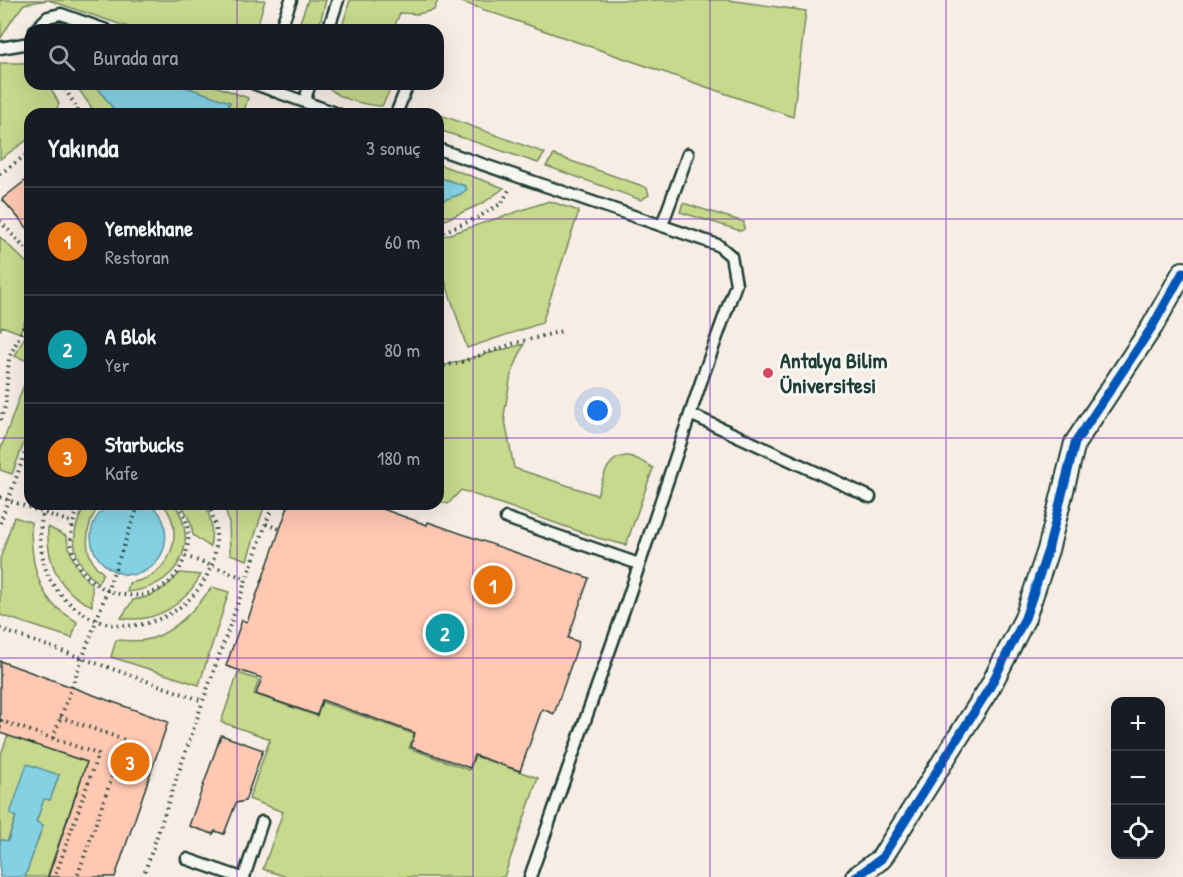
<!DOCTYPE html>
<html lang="tr">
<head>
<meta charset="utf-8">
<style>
	body { margin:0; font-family:"Patrick Hand",sans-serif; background:#20242c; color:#f1f3f6 }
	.controls { position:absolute; right:18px; bottom:18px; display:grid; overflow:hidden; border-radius:12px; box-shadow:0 6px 24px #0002 }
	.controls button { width:54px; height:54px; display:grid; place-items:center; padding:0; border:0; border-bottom:2px solid #363941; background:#171b24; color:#f1f3f6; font:30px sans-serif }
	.you { position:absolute; left:598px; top:411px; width:21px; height:21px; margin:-15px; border:4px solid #fff; border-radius:50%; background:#1a73e8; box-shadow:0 0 0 9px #1a73e833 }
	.badge { display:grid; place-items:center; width:39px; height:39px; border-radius:50%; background:#7c3aed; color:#fff; font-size:20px; font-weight:700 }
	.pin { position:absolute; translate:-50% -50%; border:3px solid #fff; box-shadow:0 2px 6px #0006 }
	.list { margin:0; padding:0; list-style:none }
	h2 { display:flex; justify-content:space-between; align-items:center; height:78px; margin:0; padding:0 24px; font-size:26px }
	h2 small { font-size:20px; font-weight:400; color:#9ea1a6 }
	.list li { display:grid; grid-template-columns:39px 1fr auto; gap:18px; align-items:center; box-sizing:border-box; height:108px; padding:0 24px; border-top:2px solid #363941 }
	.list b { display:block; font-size:22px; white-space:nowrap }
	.list p { margin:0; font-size:20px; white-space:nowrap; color:#9ea1a6 }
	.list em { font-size:20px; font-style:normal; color:#9ea1a6 }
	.icon { flex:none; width:33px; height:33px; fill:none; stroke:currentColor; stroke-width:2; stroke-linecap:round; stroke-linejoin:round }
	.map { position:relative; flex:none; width:1183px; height:877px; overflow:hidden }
	.search { position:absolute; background:#171b24; box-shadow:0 6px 24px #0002; left:24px; top:24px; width:420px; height:66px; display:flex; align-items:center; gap:15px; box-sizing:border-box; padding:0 21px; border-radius:18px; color:#9ea1a6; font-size:22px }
	.panel { position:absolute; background:#171b24; box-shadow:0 6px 24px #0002; left:24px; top:108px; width:420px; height:402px; border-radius:18px }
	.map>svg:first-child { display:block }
	.green { fill:#c8d88c; stroke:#748a60; stroke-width:1.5 }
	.water { fill:#85d1e4; stroke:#5c969e; stroke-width:1.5 }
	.building { fill:#ffc8b2; stroke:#1f3d34; stroke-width:1.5 }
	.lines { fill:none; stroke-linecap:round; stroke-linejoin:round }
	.lane-casing { stroke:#1f3d34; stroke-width:15 }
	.street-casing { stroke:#1f3d34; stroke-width:24 }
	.path { stroke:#1f3d34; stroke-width:4; stroke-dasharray:1.5 4.5; stroke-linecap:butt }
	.lane { stroke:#f6f6f2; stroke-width:10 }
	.street { stroke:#f6f6f2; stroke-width:20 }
	.cycleway-casing { stroke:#f6f6f2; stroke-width:13 }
	.cycleway { stroke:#0057b8; stroke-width:9 }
	.grid { fill:none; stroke:#7b2cbf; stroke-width:1.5; stroke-opacity:0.55 }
	.poi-dot { fill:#d1495b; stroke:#f6f6f2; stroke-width:2 }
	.labels { text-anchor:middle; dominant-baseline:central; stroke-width:6; stroke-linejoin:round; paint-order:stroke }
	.poi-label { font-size:22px; font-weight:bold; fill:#1f3d34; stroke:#f6f6f2; text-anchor:start }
</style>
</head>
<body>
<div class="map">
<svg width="1183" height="877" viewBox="0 0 1183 877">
	<rect width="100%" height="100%" fill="#f8ede5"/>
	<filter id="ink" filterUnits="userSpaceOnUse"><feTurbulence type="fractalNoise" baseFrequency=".0167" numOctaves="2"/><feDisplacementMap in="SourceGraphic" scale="12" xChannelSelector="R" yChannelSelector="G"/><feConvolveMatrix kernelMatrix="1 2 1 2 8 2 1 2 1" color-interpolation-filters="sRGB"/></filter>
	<g filter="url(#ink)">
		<path class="green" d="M 0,0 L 265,0 L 256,30 L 137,30 L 48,0 L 24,4 L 12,20 L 1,38 Z
			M 308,0 L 326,0 L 318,30 L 297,30 Z
			M 350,0 L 438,0 L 434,10 L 418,14 L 400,13 L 393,30 L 341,30 Z
			M 456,0 L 728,0 L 806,11 L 793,117 Z
			M 30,60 L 30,84 L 49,84 L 59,104 L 54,114 L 30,114 L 30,138 L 0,159 L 0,63 L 23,63 Z
			M 75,84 L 95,84 L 117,114 L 96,114 Z
			M 177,84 L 210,84 L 248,98 L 243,114 L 185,114 L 225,110 L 230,103 Z
			M 328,84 L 393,84 L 382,106 C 365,105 341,100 329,88 Z
			M 438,114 L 545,153 L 538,163 L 445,132 L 438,129 Z
			M 554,155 L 640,185 L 647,188 L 649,195 L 641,200 L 546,166 Z
			M 438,164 L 504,188 L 483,203 L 438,223 L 438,202 L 461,194 L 465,186 L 438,177 Z
			M 549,201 L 579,211 L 542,323 L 467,348 L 438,259 L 438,238 Z
			M 683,203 L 744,222 L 744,229 L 741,231 L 680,212 Z
			M 0,237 L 30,266 L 30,307 L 20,333 L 2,326 L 0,331 Z
			M 30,326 L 30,362 L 15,356 Z
			M 524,344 L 511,375 L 504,415 L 514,468 L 597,495 C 603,480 606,456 627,456 C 635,456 646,464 653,468 L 626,545 L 598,538 L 461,490 L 448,504 L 438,501 L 438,367 Z
			M 30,368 L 30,427 L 12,474 L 0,470 L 0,451 Z
			M 87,504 L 101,504 C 84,524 81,556 103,573 L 98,583 C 70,561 68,532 87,504 Z
			M 163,504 L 175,504 C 201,547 175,588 127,592 L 129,583 C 135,582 142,580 147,578 C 176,563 182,527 163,504 Z
			M 182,504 L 205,504 C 211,517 213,533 210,547 L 193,535 L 191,524 Z
			M 224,504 L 265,504 L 247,560 L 230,554 L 229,523 Z
			M 14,517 L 31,522 C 31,550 33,579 51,602 C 57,610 69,616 77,622 L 72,638 L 0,615 L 0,559 Z
			M 48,527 L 66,536 C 71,556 76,571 92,585 L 92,606 C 59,592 46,562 48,527 Z
			M 180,573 L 201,575 C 185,604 156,624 121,618 L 133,600 C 154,597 166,588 180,573 Z
			M 212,587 L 229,592 L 199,685 L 111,657 L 116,640 C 126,640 136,642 145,640 C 172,636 197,607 212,587 Z
			M 238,673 L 259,680 L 254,694 L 317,716 L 322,702 L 414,734 L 409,748 L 469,770 L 475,756 L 538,778 L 504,877 L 287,877 L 263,869 L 283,812 L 249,799 L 270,739 L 221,722 Z
			M 8,735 L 87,762 L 47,877 L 25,877 L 43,825 L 36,823 L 44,798 L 50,800 L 59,775 L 10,814 L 16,816 L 7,842 L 2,840 L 0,844 L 0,757 Z"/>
		<path class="water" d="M 95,84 L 177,84 L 230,102 L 225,110 L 184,114 L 117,114 Z
			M 438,177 L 465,186 L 467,189 L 461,194 L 438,202 Z
			M 109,504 C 121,504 135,502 146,504 C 166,508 170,540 161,555 C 131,606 57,546 109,504 Z
			M 27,764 L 59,775 L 50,800 L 44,799 L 36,822 L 43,825 L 25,877 L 0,877 L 0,844 L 1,840 L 8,841 L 16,817 L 10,814 Z"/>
		<path class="building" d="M 30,177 L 30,231 L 2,199 Z
			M 289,504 L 369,504 L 427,525 L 428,522 L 589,578 L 568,638 L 579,642 L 554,714 L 542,709 L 520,771 L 474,755 L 470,768 L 411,747 L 415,733 L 322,700 L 317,715 L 256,694 L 262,678 L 226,666 L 242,620 L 247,622 Z
			M 0,661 L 168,722 L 115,877 L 48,877 L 87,762 L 0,733 Z
			M 221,735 L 263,750 L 245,801 L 236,803 L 224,834 L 215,831 L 213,834 L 189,826 Z"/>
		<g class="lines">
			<g class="lane-casing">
				<path id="lane" d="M 35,30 L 48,17 L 61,14 L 106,30
					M 280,30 L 291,0
					M 328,30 L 338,0
					M 0,48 L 30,43
					M 255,84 L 338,114
					M 304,102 L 310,84
					M 396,114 L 408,84
					M 438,149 L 718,245 L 731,256 L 736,284 L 704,373 L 626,604 L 530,877
					M 662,225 L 688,154
					M 690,414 L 870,497
					M 506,518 L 639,564
					M 187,859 L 239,877
					M 244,877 L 262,822"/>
			</g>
			<g class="street-casing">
				<path id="street" d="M 856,877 L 881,859 L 990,687 L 1025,618 L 1048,550 L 1075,443 L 1152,327 L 1183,272"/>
			</g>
			<path class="path" d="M 62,84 L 78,110 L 75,114
				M 0,174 L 30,152
				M 0,221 L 30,254
				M 438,234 L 477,218 L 502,203 L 509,190
				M 438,367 L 458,363 L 512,344 L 562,331
				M 0,420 L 5,407 L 9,358 L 30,314
				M 0,497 L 73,523
				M 47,504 C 38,522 39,543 44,562 C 47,579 59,595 73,606 C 143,664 246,583 208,504
				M 81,504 C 35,587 164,635 186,553 C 191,536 188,519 178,504
				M 0,523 L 30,439
				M 266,524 L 280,529
				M 185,556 L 247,579
				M 0,629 L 203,701 L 273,504
				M 60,717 L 125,740 L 77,877
				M 0,728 L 2,721 L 98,754 L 55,877
				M 53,738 L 139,504
				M 143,877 L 203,701"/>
			<use href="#lane" class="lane"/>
			<use href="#street" class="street"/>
			<g class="cycleway-casing">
				<path id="cycleway" d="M 856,877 L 881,859 L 990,687 L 1025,618 L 1048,550 L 1075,443 L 1152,327 L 1183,272"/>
			</g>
			<use href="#cycleway" class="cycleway"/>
		</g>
	</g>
	<path class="grid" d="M 237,0 L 237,30M 473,0 L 473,877M 710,0 L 710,877M 946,0 L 946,877M 237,84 L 237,114M 0,219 L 30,219M 438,219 L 1183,219M 0,438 L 30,438M 438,438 L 1183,438M 237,504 L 237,877M 0,658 L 1183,658"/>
	<circle class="poi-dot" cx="768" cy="373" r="6"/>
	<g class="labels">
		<g class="poi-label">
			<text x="780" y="360">Antalya Bilim<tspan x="780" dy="25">Üniversitesi</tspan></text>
		</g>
	</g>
</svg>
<div class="controls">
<button>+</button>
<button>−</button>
<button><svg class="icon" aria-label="locate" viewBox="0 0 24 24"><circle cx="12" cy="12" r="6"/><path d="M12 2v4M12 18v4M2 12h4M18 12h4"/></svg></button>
</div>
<div class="you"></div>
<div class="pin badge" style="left:493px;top:585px;background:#e8710a">1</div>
<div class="pin badge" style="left:445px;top:633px;background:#0f9aa8">2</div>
<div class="pin badge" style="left:130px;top:762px;background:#e8710a">3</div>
<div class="search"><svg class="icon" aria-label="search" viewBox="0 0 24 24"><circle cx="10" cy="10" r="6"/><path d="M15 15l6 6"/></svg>Burada ara</div>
<section class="panel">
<h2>Yakında<small>3 sonuç</small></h2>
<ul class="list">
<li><span class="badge" style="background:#e8710a">1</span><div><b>Yemekhane</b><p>Restoran</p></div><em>60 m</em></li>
<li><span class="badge" style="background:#0f9aa8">2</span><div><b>A Blok</b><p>Yer</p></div><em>80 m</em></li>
<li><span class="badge" style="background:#e8710a">3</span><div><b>Starbucks</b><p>Kafe</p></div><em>180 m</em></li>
</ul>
</section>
</div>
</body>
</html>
